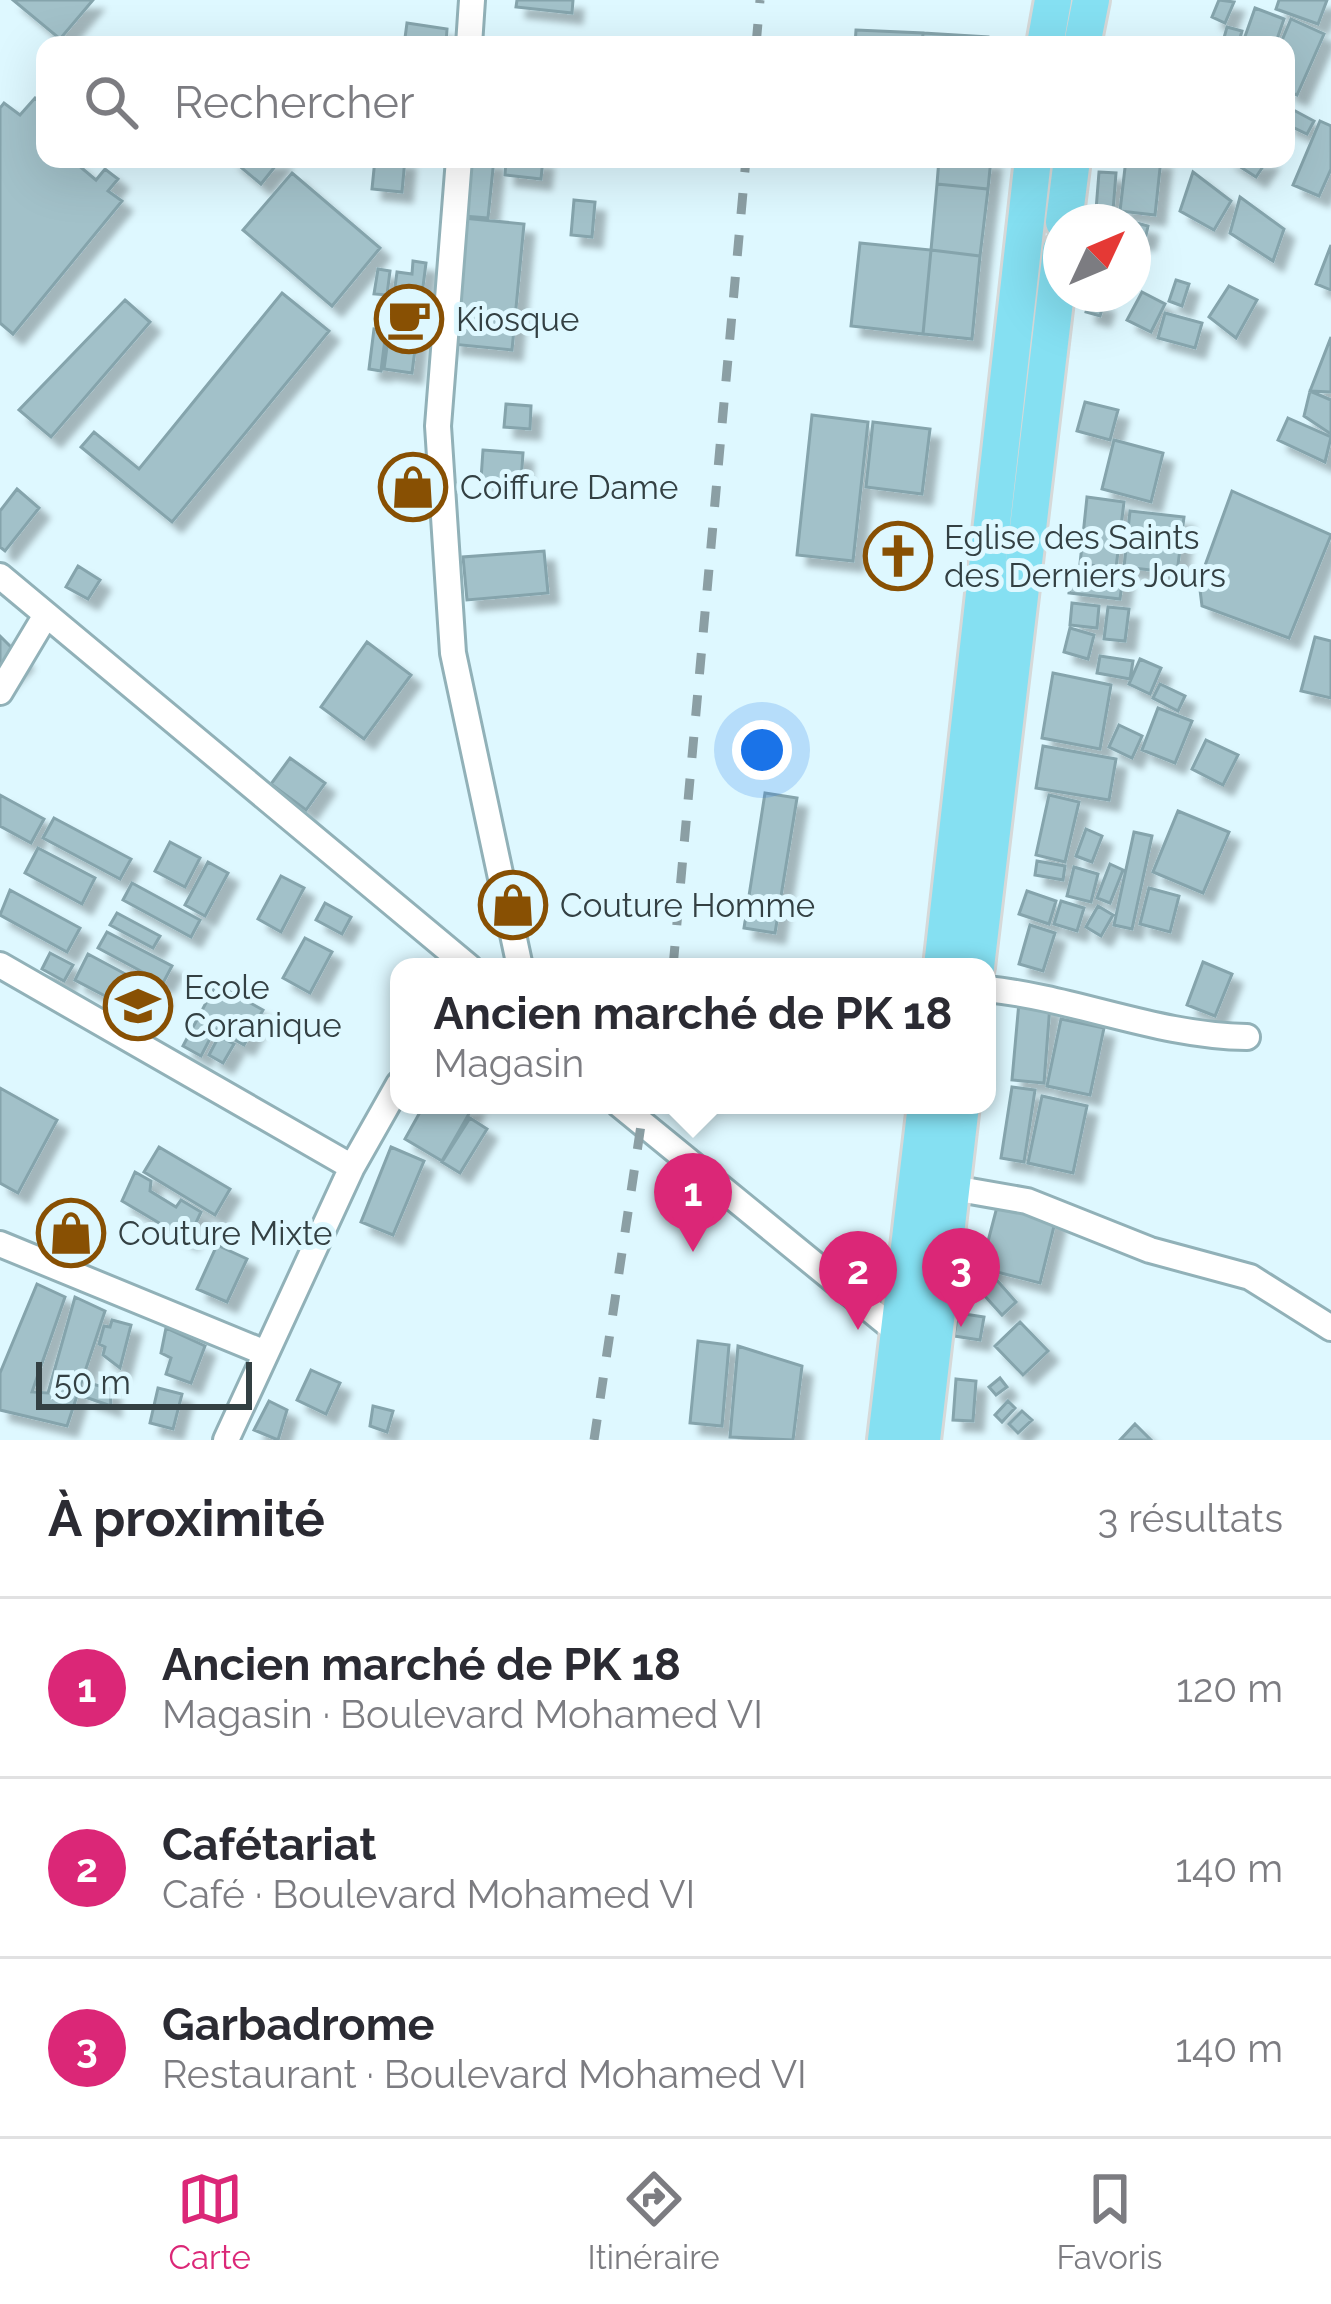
<!DOCTYPE html>
<html lang="fr">
<head>
<meta charset="utf-8">
<style>
	body { margin:0; font-family:Raleway,sans-serif; background:#f2f2f3; color:#2b2b33 }
	.compass { position:absolute; left:1043px; top:204px; width:108px; height:108px; border-radius:50%; background:#fff; box-shadow:0 12px 48px #0002; rotate:46deg }
	.scale { position:absolute; left:36px; bottom:30px; width:216px; box-sizing:border-box; padding-left:12px; border:6px solid #334043; border-top:0; font-size:33px; line-height:42px; white-space:nowrap; color:#334043; -webkit-text-stroke:9px #def8ff; paint-order:stroke }
	.you { position:absolute; left:762px; top:750px; width:42px; height:42px; margin:-30px; border:9px solid #fff; border-radius:50%; background:#1a73e8; box-shadow:0 0 0 18px #1a73e833 }
	.badge { display:grid; place-items:center; width:78px; height:78px; border-radius:50%; background:#db2777; color:#fff; font-size:39px; font-weight:700 }
	.pin { position:absolute; translate:-50% -99px; filter:drop-shadow(0 3px 6px #0008) }
	.pin::after { content:''; position:absolute; top:63px; width:42px; height:36px; background:inherit; clip-path:polygon(0 0,100% 0,50% 100%) }
	.popup { position:absolute; left:390px; top:958px; width:606px; height:156px; box-sizing:border-box; display:grid; place-content:center; border-radius:24px; background:#fff; filter:drop-shadow(0 3px 9px #0005); font-size:39px; white-space:nowrap; color:#7c7c81 }
	.popup b { font-size:45px; color:#2b2b33 }
	.popup::after { content:''; position:absolute; left:50%; top:100%; margin-left:-24px; border:24px solid transparent; border-top-color:#fff }
	.list { margin:0; padding:0; list-style:none }
	h2 { display:flex; justify-content:space-between; align-items:center; height:156px; margin:0; padding:0 48px; font-size:51px }
	h2 small { font-size:39px; font-weight:400; color:#7c7c81 }
	.list li { display:grid; grid-template-columns:78px 1fr auto; gap:36px; align-items:center; box-sizing:border-box; height:180px; padding:0 48px; border-top:3px solid #e1e1e2 }
	.list b { display:block; font-size:45px; white-space:nowrap }
	.list p { margin:0; font-size:39px; white-space:nowrap; color:#7c7c81 }
	.list em { font-size:39px; font-style:normal; color:#7c7c81 }
	.icon { flex:none; width:66px; height:66px; fill:none; stroke:currentColor; stroke-width:2; stroke-linecap:round; stroke-linejoin:round }
	.map { position:relative; flex:none; width:1331px; height:1440px; overflow:hidden }
	.search { position:absolute; background:#fff; box-shadow:0 12px 48px #0002; left:36px; right:36px; top:36px; height:132px; display:flex; align-items:center; gap:30px; box-sizing:border-box; padding:0 42px; border-radius:24px; color:#7c7c81; font-size:45px }
	.sheet { height:696px; background:#fff }
	nav { display:flex; justify-content:space-around; align-items:center; box-sizing:border-box; height:168px; border-top:3px solid #e1e1e2; background:#fff; font-size:33px; color:#7c7c81 }
	nav a { display:grid; justify-items:center; gap:6px }
	nav .on { color:#db2777 }
	.map>svg:first-child { display:block }
	.building { fill:#a2c1c9; stroke:#85a4ac; stroke-width:3; filter:url(#shadow) }
	.lines { fill:none; stroke-linecap:round; stroke-linejoin:round }
	.minor-casing { stroke:#91b1b8; stroke-width:30 }
	.primary-casing { stroke:#d6d9d9; stroke-width:42 }
	.minor { stroke:#fff; stroke-width:24 }
	.primary { stroke:#85e0f2; stroke-width:36 }
	.rail { stroke:#8b9fa4; stroke-width:9; stroke-dasharray:21 21; stroke-linecap:butt }
	.labels { text-anchor:middle; dominant-baseline:central; stroke-width:10; stroke-linejoin:round; paint-order:stroke }
	.poi-label { font-size:33px; fill:#334043; stroke:#def8ff; text-anchor:start }
</style>
</head>
<body>
<div class="map">
<svg width="1331" height="1440" viewBox="0 0 1331 1440">
	<defs>
		<filter id="shadow"><feDropShadow dx="10" dy="10" stdDeviation="3" flood-color="#0004"/></filter>
	</defs>
	<rect width="100%" height="100%" fill="#def8ff"/>
	<path class="building" d="M 13,0 L 93,0 L 60,39 Z
		M 517,0 L 573,0 L 572,13 L 516,7 Z
		M 1219,0 L 1234,2 L 1225,23 L 1212,17 Z
		M 1279,0 L 1327,0 L 1318,24 L 1276,9 Z
		M 1255,8 L 1284,19 L 1275,45 L 1242,45 Z
		M 1291,19 L 1324,34 L 1297,95 L 1286,90 L 1286,45 L 1280,45 Z
		M 407,23 L 447,29 L 446,43 L 405,38 Z
		M 1227,27 L 1242,31 L 1238,45 L 1222,45 Z
		M 856,30 L 923,33 L 922,45 L 855,45 Z
		M 923,33 L 988,37 L 988,45 L 922,45 Z
		M 35,98 L 45,106 L 45,159 L 71,159 L 96,180 L 105,169 L 118,179 L 108,191 L 122,201 L 13,334 L 0,323 L 0,108 L 4,103 L 20,115 Z
		M 1286,106 L 1314,121 L 1307,134 L 1286,124 Z
		M 1320,121 L 1331,126 L 1331,169 L 1319,196 L 1293,185 Z
		M 231,159 L 281,159 L 261,184 Z
		M 375,159 L 405,159 L 402,192 L 372,189 Z
		M 469,159 L 494,159 L 488,218 L 463,216 Z
		M 506,159 L 543,159 L 541,179 L 505,175 Z
		M 939,159 L 991,159 L 988,189 L 937,184 Z
		M 1126,159 L 1161,159 L 1155,215 L 1120,211 Z
		M 1228,159 L 1268,159 L 1256,177 Z
		M 1099,172 L 1116,173 L 1113,211 L 1096,210 Z
		M 1193,172 L 1231,201 L 1214,230 L 1180,211 Z
		M 292,173 L 380,248 L 332,306 L 243,230 Z
		M 937,184 L 988,189 L 980,256 L 931,250 Z
		M 1240,197 L 1284,229 L 1273,261 L 1230,233 Z
		M 574,200 L 595,202 L 592,237 L 571,235 Z
		M 463,218 L 524,224 L 512,350 L 451,344 Z
		M 1133,222 L 1148,226 L 1145,240 L 1133,238 Z
		M 860,243 L 931,250 L 923,334 L 851,326 Z
		M 1331,245 L 1331,290 L 1316,284 Z
		M 931,250 L 980,256 L 972,339 L 923,334 Z
		M 413,261 L 426,263 L 412,373 L 384,369 L 397,272 L 412,274 Z
		M 378,269 L 390,271 L 387,295 L 374,294 Z
		M 1176,280 L 1189,284 L 1182,306 L 1169,301 Z
		M 1229,286 L 1257,300 L 1236,338 L 1209,317 Z
		M 1142,292 L 1165,304 L 1151,332 L 1127,320 Z
		M 282,293 L 329,331 L 172,522 L 81,447 L 94,432 L 139,469 Z
		M 1089,299 L 1104,303 L 1100,316 L 1086,312 Z
		M 125,300 L 150,322 L 51,437 L 19,410 Z
		M 1165,313 L 1202,323 L 1195,348 L 1158,338 Z
		M 374,329 L 386,331 L 381,371 L 369,369 Z
		M 1331,337 L 1331,392 L 1310,391 Z
		M 1310,391 L 1331,400 L 1331,434 L 1304,416 Z
		M 1085,402 L 1118,410 L 1110,440 L 1077,431 Z
		M 506,404 L 531,406 L 530,429 L 504,427 Z
		M 812,415 L 868,422 L 853,561 L 797,555 Z
		M 1288,418 L 1331,437 L 1325,462 L 1278,440 Z
		M 873,422 L 930,429 L 922,494 L 866,487 Z
		M 1114,440 L 1163,453 L 1151,502 L 1102,489 Z
		M 483,450 L 523,453 L 521,482 L 481,479 Z
		M 17,489 L 39,508 L 5,551 L 0,547 L 0,511 Z
		M 1232,491 L 1331,535 L 1289,638 L 1202,606 L 1199,582 Z
		M 1087,497 L 1124,502 L 1116,568 L 1080,564 Z
		M 1130,511 L 1184,517 L 1177,573 L 1124,567 Z
		M 544,551 L 548,593 L 467,600 L 463,557 Z
		M 78,566 L 100,580 L 88,599 L 66,587 Z
		M 1072,571 L 1123,576 L 1120,599 L 1069,593 Z
		M 1072,603 L 1099,606 L 1097,628 L 1070,625 Z
		M 1108,607 L 1129,609 L 1125,641 L 1104,639 Z
		M 1070,628 L 1094,635 L 1088,659 L 1064,652 Z
		M 0,636 L 23,659 L 0,682 Z
		M 1315,637 L 1331,641 L 1331,698 L 1301,691 Z
		M 367,642 L 411,675 L 364,739 L 321,707 Z
		M 1100,656 L 1133,661 L 1130,679 L 1097,673 Z
		M 1140,659 L 1161,668 L 1150,694 L 1129,684 Z
		M 1053,673 L 1111,685 L 1100,749 L 1042,738 Z
		M 1160,684 L 1185,696 L 1178,711 L 1153,698 Z
		M 1158,708 L 1192,721 L 1175,763 L 1142,750 Z
		M 1119,725 L 1142,736 L 1132,758 L 1109,747 Z
		M 1206,740 L 1238,755 L 1223,785 L 1192,769 Z
		M 1043,746 L 1116,759 L 1109,800 L 1036,788 Z
		M 290,758 L 325,783 L 306,810 L 271,784 Z
		M 765,793 L 797,798 L 775,933 L 744,928 Z
		M 0,795 L 44,819 L 31,843 L 0,826 Z
		M 1049,795 L 1079,802 L 1065,862 L 1036,855 Z
		M 1178,811 L 1229,832 L 1203,893 L 1153,872 Z
		M 54,818 L 131,859 L 120,879 L 43,838 Z
		M 1086,829 L 1102,836 L 1092,862 L 1076,856 Z
		M 1134,832 L 1152,836 L 1132,929 L 1114,925 Z
		M 170,842 L 200,858 L 185,887 L 155,871 Z
		M 38,848 L 95,878 L 82,904 L 25,873 Z
		M 1037,861 L 1065,866 L 1063,880 L 1035,875 Z
		M 208,862 L 228,873 L 205,916 L 185,905 Z
		M 1110,864 L 1123,870 L 1110,903 L 1097,898 Z
		M 1074,867 L 1098,874 L 1091,902 L 1067,896 Z
		M 281,876 L 304,888 L 281,932 L 258,919 Z
		M 132,883 L 200,920 L 191,937 L 123,900 Z
		M 1149,888 L 1179,896 L 1170,932 L 1140,924 Z
		M 10,890 L 80,928 L 67,952 L 0,915 Z
		M 1027,891 L 1056,901 L 1049,924 L 1019,914 Z
		M 1061,901 L 1084,908 L 1077,931 L 1054,924 Z
		M 325,903 L 351,917 L 342,934 L 316,920 Z
		M 1098,906 L 1113,915 L 1101,936 L 1086,927 Z
		M 117,913 L 160,936 L 153,948 L 110,925 Z
		M 1030,925 L 1055,933 L 1043,971 L 1019,964 Z
		M 107,932 L 172,966 L 163,983 L 98,948 Z
		M 305,938 L 332,952 L 310,993 L 283,978 Z
		M 50,953 L 73,965 L 64,981 L 42,969 Z
		M 88,954 L 161,993 L 147,1018 L 75,980 Z
		M 1203,962 L 1232,974 L 1215,1016 L 1187,1005 Z
		M 216,984 L 263,1010 L 244,1045 L 215,1029 L 201,1056 L 183,1046 Z
		M 1019,1002 L 1050,1005 L 1044,1083 L 1012,1080 Z
		M 1061,1019 L 1104,1028 L 1090,1095 L 1047,1086 Z
		M 219,1036 L 234,1044 L 223,1063 L 209,1055 Z
		M 1012,1087 L 1035,1090 L 1024,1162 L 1001,1158 Z
		M 0,1088 L 57,1120 L 18,1193 L 0,1183 Z
		M 1042,1096 L 1087,1106 L 1073,1173 L 1028,1163 Z
		M 424,1105 L 474,1105 L 442,1161 L 405,1139 Z
		M 470,1118 L 487,1129 L 460,1173 L 442,1162 Z
		M 159,1147 L 230,1189 L 215,1215 L 144,1172 Z
		M 391,1147 L 424,1161 L 393,1235 L 361,1222 Z
		M 135,1172 L 151,1181 L 150,1191 L 176,1207 L 181,1200 L 201,1212 L 188,1240 L 122,1201 Z
		M 998,1203 L 1056,1218 L 1040,1283 L 981,1268 Z
		M 217,1245 L 247,1259 L 227,1302 L 197,1289 Z
		M 988,1270 L 1016,1302 L 1002,1315 L 973,1283 Z
		M 37,1284 L 65,1297 L 32,1392 L 48,1393 L 75,1297 L 105,1311 L 67,1426 L 0,1410 L 0,1373 Z
		M 958,1313 L 984,1317 L 980,1340 L 954,1336 Z
		M 112,1320 L 131,1325 L 120,1368 L 103,1355 L 105,1347 L 99,1344 L 104,1326 L 110,1327 Z
		M 1020,1322 L 1048,1351 L 1023,1375 L 995,1346 Z
		M 166,1328 L 205,1346 L 191,1383 L 166,1374 L 171,1358 L 161,1353 Z
		M 698,1341 L 729,1345 L 722,1426 L 690,1423 Z
		M 738,1346 L 802,1366 L 793,1440 L 730,1437 Z
		M 311,1370 L 340,1383 L 326,1414 L 297,1400 Z
		M 1000,1378 L 1007,1387 L 996,1395 L 989,1387 Z
		M 956,1379 L 976,1381 L 973,1421 L 953,1420 Z
		M 89,1383 L 110,1389 L 111,1406 L 85,1397 Z
		M 158,1388 L 182,1394 L 173,1429 L 150,1423 Z
		M 269,1401 L 287,1410 L 278,1440 L 254,1430 Z
		M 1008,1401 L 1015,1408 L 1002,1422 L 995,1415 Z
		M 373,1406 L 393,1411 L 387,1432 L 370,1426 Z
		M 1022,1411 L 1032,1420 L 1018,1433 L 1009,1424 Z
		M 1135,1424 L 1151,1440 L 1120,1440 Z"/>
	<g class="lines">
		<g class="minor-casing">
			<path id="minor" d="M 469,45 L 472,0
				M 459,159 L 438,426 L 453,653 L 520,967
				M 0,576 L 469,967
				M 0,692 L 46,615
				M 0,965 L 352,1167
				M 987,989 C 1075,998 1158,1036 1247,1037
				M 620,1105 L 906,1339
				M 953,1188 L 1027,1201 L 1150,1250 L 1250,1277 L 1331,1328
				M 0,1244 L 263,1352
				M 226,1440 L 352,1167 L 399,1084"/>
		</g>
		<g class="primary-casing">
			<path id="primary" d="M 1045,45 L 1053,0
				M 1082,45 L 1091,0
				M 1064,222 L 1072,159
				M 942,967 L 1033,159
				M 976,967 L 1061,250
				M 886,1440 L 926,1105
				M 922,1440 L 961,1105"/>
		</g>
		<use href="#minor" class="minor"/>
		<use href="#primary" class="primary"/>
		<path class="rail" d="M 756,45 L 760,0
			M 673,967 L 746,159
			M 594,1440 L 644,1105"/>
	</g>
	<defs>
		<g id="cafe-ring" transform="scale(3.45)"><circle r="9.5" fill="#def8ff" stroke="#885003" stroke-width="1.5"/><path d="M-5.5-4.5H6V0H3Q3 3.5 0 3.5H-2.5Q-5.5 3.5-5.5 0ZM3-3.2v2h1.7v-2ZM-6 4.5H4V6H-6Z" fill="#885003"/></g>
		<g id="shop-ring" transform="scale(3.45)"><circle r="9.5" fill="#def8ff" stroke="#885003" stroke-width="1.5"/><path d="M-5-2.5h2.3a2.7 3.5 0 0 1 5.4 0H5L5.5 6h-11ZM-1.5-2.5h3a1.5 2.3 0 0 0-3 0Z" fill="#885003"/></g>
		<g id="church-ring" transform="scale(3.45)"><circle r="9.5" fill="#def8ff" stroke="#885003" stroke-width="1.5"/><path d="M-1.2-6h2.4v3.5h3.3v2.4h-3.3V6h-2.4V-.1h-3.3v-2.4h3.3Z" fill="#885003"/></g>
		<g id="school-ring" transform="scale(3.45)"><circle r="9.5" fill="#def8ff" stroke="#885003" stroke-width="1.5"/><path d="M0-5L7-2L0 1L-7-2ZM-4 1L0 2.5L4 1V4Q0 6-4 4Z" fill="#885003"/></g>
	</defs>
	<g fill-rule="evenodd">
		<use href="#cafe-ring" x="409" y="319"/>
		<use href="#shop-ring" x="413" y="487"/>
		<use href="#church-ring" x="898" y="556"/>
		<use href="#shop-ring" x="513" y="905"/>
		<use href="#school-ring" x="138" y="1006"/>
		<use href="#shop-ring" x="71" y="1233"/>
	</g>
	<g class="labels">
		<g class="poi-label">
			<text x="456" y="319">Kiosque</text>
			<text x="460" y="487">Coiffure Dame</text>
			<text x="944" y="537">Eglise des Saints<tspan x="944" dy="38">des Derniers Jours</tspan></text>
			<text x="560" y="905">Couture Homme</text>
			<text x="184" y="987">Ecole<tspan x="184" dy="38">Coranique</tspan></text>
			<text x="118" y="1233">Couture Mixte</text>
		</g>
	</g>
</svg>
<svg class="compass" viewBox="-18 -18 36 36"><path d="M0-13l5 13h-10z" fill="#e53935"/><path d="M0 13l5-13h-10z" fill="#7c7c81"/></svg>
<div class="scale">50 m</div>
<div class="you"></div>
<div class="pin badge" style="left:693px;top:1252px">1</div>
<div class="popup"><b>Ancien marché de PK 18</b>Magasin</div>
<div class="pin badge" style="left:858px;top:1330px">2</div>
<div class="pin badge" style="left:961px;top:1327px">3</div>
<div class="search"><svg class="icon" aria-label="search" viewBox="0 0 24 24"><circle cx="10" cy="10" r="6"/><path d="M15 15l6 6"/></svg>Rechercher</div>
</div>
<section class="sheet">
<h2>À proximité<small>3 résultats</small></h2>
<ul class="list">
<li><span class="badge">1</span><div><b>Ancien marché de PK 18</b><p>Magasin · Boulevard Mohamed VI</p></div><em>120 m</em></li>
<li><span class="badge">2</span><div><b>Cafétariat</b><p>Café · Boulevard Mohamed VI</p></div><em>140 m</em></li>
<li><span class="badge">3</span><div><b>Garbadrome</b><p>Restaurant · Boulevard Mohamed VI</p></div><em>140 m</em></li>
</ul>
</section>
<nav>
<a class="on"><svg class="icon" aria-label="map" viewBox="0 0 24 24"><path d="M3 6l6-2 6 2 6-2v14l-6 2-6-2-6 2zM9 4v14M15 6v14"/></svg>Carte</a>
<a><svg class="icon" aria-label="directions" viewBox="0 0 24 24"><path d="M12 3l9 9-9 9-9-9zM9 14v-3h6M13 9l2 2-2 2"/></svg>Itinéraire</a>
<a><svg class="icon" aria-label="saved" viewBox="0 0 24 24"><path d="M7 4h10v16l-5-4-5 4z"/></svg>Favoris</a>
</nav>
</body>
</html>
